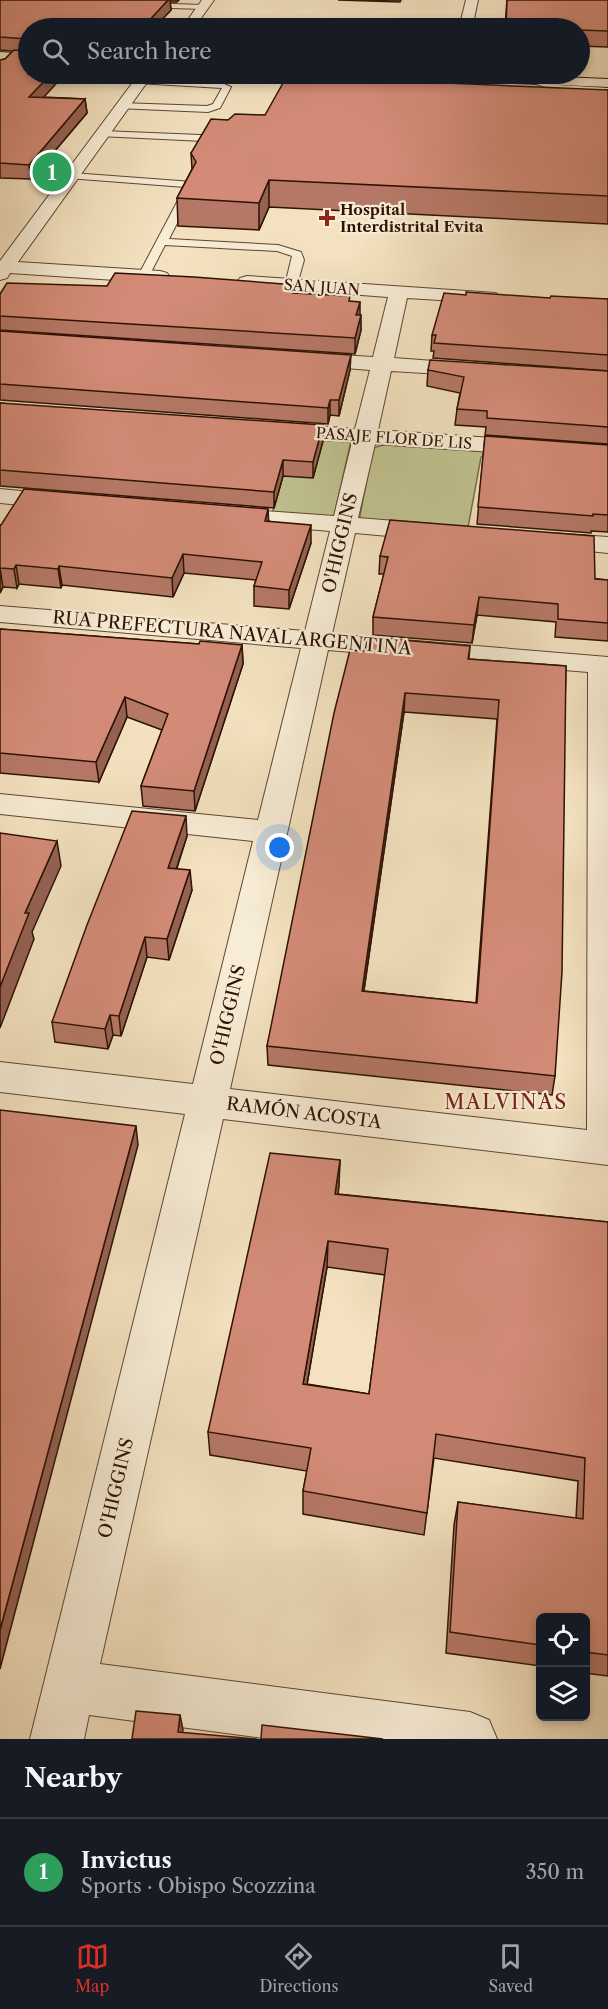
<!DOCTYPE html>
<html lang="en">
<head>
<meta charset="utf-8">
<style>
	body { margin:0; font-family:"Libre Caslon Text",serif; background:#242831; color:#f1f3f6 }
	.controls { position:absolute; right:18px; bottom:18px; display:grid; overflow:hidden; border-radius:9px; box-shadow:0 3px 9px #0003 }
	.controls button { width:54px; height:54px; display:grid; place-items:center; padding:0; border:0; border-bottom:2px solid #363941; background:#171b24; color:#f1f3f6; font:30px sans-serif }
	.you { position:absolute; left:280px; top:848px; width:21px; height:21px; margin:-15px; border:4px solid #fff; border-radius:50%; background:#1a73e8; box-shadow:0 0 0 9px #1a73e833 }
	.badge { display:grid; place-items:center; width:39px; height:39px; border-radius:50%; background:#d93025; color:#fff; font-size:20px; font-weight:700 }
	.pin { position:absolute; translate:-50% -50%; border:3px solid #fff; box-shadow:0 2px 6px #0006 }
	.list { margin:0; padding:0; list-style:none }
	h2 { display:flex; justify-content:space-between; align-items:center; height:78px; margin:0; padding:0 24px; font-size:26px }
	h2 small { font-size:20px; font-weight:400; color:#9ea1a6 }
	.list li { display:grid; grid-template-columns:39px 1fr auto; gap:18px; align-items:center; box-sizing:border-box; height:108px; padding:0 24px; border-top:2px solid #363941 }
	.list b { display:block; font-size:22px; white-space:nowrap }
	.list p { margin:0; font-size:20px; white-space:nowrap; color:#9ea1a6 }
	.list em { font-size:20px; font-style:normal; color:#9ea1a6 }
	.icon { flex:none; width:33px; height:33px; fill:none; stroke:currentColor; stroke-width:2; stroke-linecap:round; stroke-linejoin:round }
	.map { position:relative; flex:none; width:608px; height:1739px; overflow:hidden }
	.search { position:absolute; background:#171b24; box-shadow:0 3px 9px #0003; left:18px; right:18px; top:18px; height:66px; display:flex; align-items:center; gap:15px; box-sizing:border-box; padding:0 21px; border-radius:33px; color:#9ea1a6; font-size:22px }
	.sheet { height:186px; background:#171b24 }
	nav { display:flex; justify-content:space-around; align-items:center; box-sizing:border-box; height:84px; border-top:2px solid #363941; background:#171b24; font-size:16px; color:#9ea1a6 }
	nav a { display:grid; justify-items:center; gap:3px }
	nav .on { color:#d93025 }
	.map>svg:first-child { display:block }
	.green { fill:#c0c18f; stroke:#776a4a; stroke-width:1.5 }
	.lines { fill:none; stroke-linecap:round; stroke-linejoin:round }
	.service-casing { stroke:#5f4633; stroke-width:2 }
	.minor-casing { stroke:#5f4633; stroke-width:2 }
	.secondary-casing { stroke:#2e1204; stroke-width:2 }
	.service { fill:#f7ecd5; fill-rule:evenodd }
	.minor { fill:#f7ecd5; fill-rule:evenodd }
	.secondary { fill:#f7ecd5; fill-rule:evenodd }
	.wall { fill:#b57866; stroke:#2e1204; stroke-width:1.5; fill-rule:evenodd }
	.shaded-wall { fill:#946153; stroke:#2e1204; stroke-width:1.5 }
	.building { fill:#d38b77; stroke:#2e1204; stroke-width:1.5; fill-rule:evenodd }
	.poi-dot { fill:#8f2418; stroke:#f7ecd5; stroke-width:2 }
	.labels { text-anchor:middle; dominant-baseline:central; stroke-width:4.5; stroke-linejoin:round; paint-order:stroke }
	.far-poi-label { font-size:15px; font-weight:bold; fill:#2e1204; stroke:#f7ecd5; text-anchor:start }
	.far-street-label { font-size:15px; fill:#2e1204; stroke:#f7ecd5 }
	.street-label { font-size:18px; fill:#2e1204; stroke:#f7ecd5 }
	.neighbourhood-label { font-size:20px; letter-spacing:1.5px; fill:#7a1f14; stroke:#f7ecd5 }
</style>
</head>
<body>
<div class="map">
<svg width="608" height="1739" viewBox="0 0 608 1739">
	<rect width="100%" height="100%" fill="#f3e1bf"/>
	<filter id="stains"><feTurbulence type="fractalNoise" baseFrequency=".00333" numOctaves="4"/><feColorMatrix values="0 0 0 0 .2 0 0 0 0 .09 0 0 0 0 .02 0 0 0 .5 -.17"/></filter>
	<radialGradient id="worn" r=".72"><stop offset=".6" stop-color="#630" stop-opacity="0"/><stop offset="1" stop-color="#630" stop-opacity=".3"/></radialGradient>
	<path class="green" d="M 206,432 L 351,441 L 333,521 L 271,517 L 283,476 Z
		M 389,443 L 481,450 L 490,455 L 481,457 L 467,533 L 358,526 L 373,448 Z"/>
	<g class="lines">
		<g class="service-casing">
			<path id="service" d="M 145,3 L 203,5 L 207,7 L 203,9 L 142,7 L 141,5 Z
				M 533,77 L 558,85 L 608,88 L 608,94 L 557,91 L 530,82 L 530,78 Z
				M 140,78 L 217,81 L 231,87 L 220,108 L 208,112 L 117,108 L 116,106 L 120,103 L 207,106 L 213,104 L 222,88 L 137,83 L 137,79 Z
				M 102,131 L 225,136 L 230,139 L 225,142 L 99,136 L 97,134 Z
				M 72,173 L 193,182 L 195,188 L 169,239 L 278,245 L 301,252 L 304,260 L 297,285 L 291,288 L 285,285 L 292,256 L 277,251 L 165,245 L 148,278 L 140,278 L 138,276 L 185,187 L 68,178 L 68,174 Z"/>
		</g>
		<g class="minor-casing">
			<path id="minor" d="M 202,0 L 214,0 L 194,28 L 182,28 Z
				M 466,0 L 478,0 L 472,28 L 459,28 Z
				M 139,74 L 153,74 L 18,262 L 160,271 L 167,273 L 170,277 L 167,281 L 160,283 L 10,273 L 7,278 L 0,280 L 0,261 Z
				M 247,276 L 496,293 L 499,297 L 496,301 L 489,303 L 407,298 L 394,358 L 474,364 L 482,365 L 485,370 L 482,375 L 474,376 L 391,371 L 378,430 L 608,446 L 608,460 L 375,444 L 358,518 L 433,524 L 442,527 L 446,532 L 442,537 L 433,540 L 355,533 L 332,634 L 608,657 L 608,1165 L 223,1119 L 100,1664 L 470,1712 L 489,1720 L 497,1739 L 271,1739 L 89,1715 L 84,1739 L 30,1739 L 185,1114 L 0,1092 L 0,1062 L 193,1084 L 253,841 L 0,814 L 0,794 L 258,820 L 301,648 L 0,622 L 0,606 L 305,631 L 330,531 L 224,522 L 215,520 L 212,515 L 215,510 L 224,508 L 334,516 L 352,442 L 278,437 L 270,435 L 267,430 L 270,425 L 278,423 L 355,429 L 370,370 L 307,365 L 300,363 L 296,359 L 300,355 L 307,353 L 373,357 L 388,297 L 240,286 L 237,282 L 240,278 ZM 328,650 L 588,672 L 587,1130 L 230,1089 Z
				M 0,489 L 62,495 L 71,497 L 74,502 L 71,507 L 62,509 L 0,503 Z
				M 550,533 L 608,537 L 608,553 L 541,546 L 537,541 L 541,536 Z"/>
		</g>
		<g class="secondary-casing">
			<path id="secondary" d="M 0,52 L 28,54 L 28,62 L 0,60 Z
				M 389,74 L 487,74 L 608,79 L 608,87 L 396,78 Z"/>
		</g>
		<use href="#service" class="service"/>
		<use href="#minor" class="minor"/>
		<use href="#secondary" class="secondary"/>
	</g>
	<path class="wall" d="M 0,0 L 179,0 L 177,2 L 170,2 L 171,10 L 154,28 L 28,28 L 43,97 L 85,99 L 87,113 L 31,179 L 0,178 L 0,60 L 5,59 L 13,51 L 0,50 Z
		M 338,0 L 401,0 L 400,2 Z
		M 507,0 L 608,0 L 608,47 L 579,46 L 579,28 L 505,28 Z
		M 608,90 L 608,224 L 269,207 L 259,230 L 178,226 L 177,198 L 192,169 L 191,153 L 228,120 L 265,115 Z
		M 0,294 L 296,294 L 350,301 L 360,315 L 361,330 L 355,354 L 0,330 Z
		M 550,298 L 608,299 L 608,371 L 433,358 L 434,351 L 431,351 L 432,335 Z
		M 0,331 L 350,370 L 339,416 L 330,415 L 328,424 L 0,400 Z
		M 428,370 L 608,371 L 608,444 L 485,435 L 486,427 L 455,425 L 457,409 L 460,393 L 427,386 Z
		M 0,403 L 323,441 L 313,478 L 283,476 L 274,508 L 0,486 Z
		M 485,436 L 608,445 L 608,532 L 591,531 L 591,533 L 477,524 Z
		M 269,521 L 311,543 L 289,609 L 254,606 L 254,586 L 256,580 L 184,573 L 173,597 L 62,585 L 61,588 L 19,584 L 17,588 L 3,587 L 0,593 L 0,525 Z
		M 380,556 L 608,580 L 608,641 L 555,637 L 556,622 L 477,615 L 472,643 L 373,635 L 373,617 L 384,574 L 379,574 Z
		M 0,629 L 199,644 L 242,645 L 243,664 L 195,811 L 143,806 L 141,786 L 162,730 L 127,717 L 99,782 L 0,773 Z
		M 470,646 L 469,659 L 566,666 L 555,1076 L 552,1095 L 268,1065 L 267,1046 L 365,651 ZM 404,712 L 497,719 L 476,1003 L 364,991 Z
		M 187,836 L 177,868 L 192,890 L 169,960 L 147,957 L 121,1036 L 113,1035 L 108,1049 L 55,1042 L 52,1022 Z
		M 340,1160 L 338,1194 L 608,1222 L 608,1676 L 585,1673 L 585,1617 L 540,1617 L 540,1666 L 446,1653 L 454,1525 L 458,1502 L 576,1519 L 578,1481 L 434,1458 L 424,1535 L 303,1514 L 303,1491 L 307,1471 L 210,1455 L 208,1432 ZM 327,1267 L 385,1275 L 369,1394 L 307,1384 Z"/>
	<path class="shaded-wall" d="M 168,0 L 170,0 L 171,10 L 154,28 L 144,28 L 144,26 Z
		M 51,74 L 65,74 L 31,111 L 29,97 Z
		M 85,99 L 87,113 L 31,179 L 29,165 Z
		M 269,180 L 269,207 L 259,230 L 259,203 Z
		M 360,302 L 360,316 L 356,315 Z
		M 361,315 L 361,330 L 355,354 L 355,338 Z
		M 351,355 L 350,370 L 339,416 L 339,400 Z
		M 330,400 L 330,415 L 328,424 L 328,408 Z
		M 323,425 L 323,441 L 313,478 L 313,462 Z
		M 283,460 L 283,476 L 274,508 L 274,492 Z
		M 268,509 L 269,527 L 265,521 Z
		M 311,525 L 311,543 L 289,609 L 289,590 Z
		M 183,554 L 184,573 L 173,597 L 172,578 Z
		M 16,565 L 19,584 L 17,588 L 14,569 Z
		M 59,566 L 62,585 L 61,588 L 58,569 Z
		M 0,568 L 3,587 L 0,593 Z
		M 479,597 L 477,615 L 472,643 L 474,625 Z
		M 242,645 L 243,664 L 195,811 L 194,791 Z
		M 405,693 L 404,712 L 361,1010 L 362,991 Z
		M 125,697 L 127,717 L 99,782 L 96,762 Z
		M 186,816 L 187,836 L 170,888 L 168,868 Z
		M 57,841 L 61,866 L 32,932 L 34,939 L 0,1028 L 0,987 L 25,913 Z
		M 190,870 L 192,890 L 169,960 L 167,939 Z
		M 145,937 L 147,957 L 121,1036 L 119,1016 Z
		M 110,1015 L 113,1035 L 108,1049 L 105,1029 Z
		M 136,1126 L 138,1145 L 0,1669 L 0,1630 Z
		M 340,1160 L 339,1186 L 335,1220 L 335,1194 Z
		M 328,1241 L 327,1267 L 303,1408 L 303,1384 Z
		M 180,1715 L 183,1730 L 181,1739 L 178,1732 Z"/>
	<path class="building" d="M 0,0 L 168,0 L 144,26 L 130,25 L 128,28 L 95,27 L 93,28 L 28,28 L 28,41 L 27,39 L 0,37 Z
		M 507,0 L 608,0 L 608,31 L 579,30 L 579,28 L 506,28 Z
		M 28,44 L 28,74 L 51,74 L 29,97 L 85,99 L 29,165 L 0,163 L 0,60 L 5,59 L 14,50 L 28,51 Z
		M 287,76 L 608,90 L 608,196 L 269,180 L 259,203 L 177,198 L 196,162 L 191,153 L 211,119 L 228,120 L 235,114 L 265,115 Z
		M 115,273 L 194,277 L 296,285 L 293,293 L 350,296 L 349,301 L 360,302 L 356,315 L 361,315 L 355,338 L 0,316 L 0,294 L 7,283 L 107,286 Z
		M 466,292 L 550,298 L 551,296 L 608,299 L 608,355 L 434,343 L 436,335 L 432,335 L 444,293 L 466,295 Z
		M 0,331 L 351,355 L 339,400 L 330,400 L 328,408 L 0,384 Z
		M 430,360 L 608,371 L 608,427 L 487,418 L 487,411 L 457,409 L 464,377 L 428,370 Z
		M 0,403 L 323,425 L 313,462 L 283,460 L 274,492 L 0,470 Z
		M 485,436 L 608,445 L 608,515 L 593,514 L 593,516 L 478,507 Z
		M 24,489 L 268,509 L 265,521 L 311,525 L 289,590 L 254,586 L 262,562 L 183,554 L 172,578 L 59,566 L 58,569 L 16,565 L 14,569 L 0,568 L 0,525 L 1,525 Z
		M 390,520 L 594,536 L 595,579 L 608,580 L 608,623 L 558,619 L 558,604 L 479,597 L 474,625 L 373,617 L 388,557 L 380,556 Z
		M 0,629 L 199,644 L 200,641 L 242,645 L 194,791 L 141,786 L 168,714 L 125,697 L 96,762 L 0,753 Z
		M 368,637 L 470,646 L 468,659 L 566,666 L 562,972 L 555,1076 L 267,1046 L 334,713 L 350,650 L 365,651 ZM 405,693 L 499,700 L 477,1003 L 362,991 Z
		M 132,811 L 186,816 L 168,868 L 190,870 L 167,939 L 145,937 L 119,1016 L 110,1015 L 105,1029 L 52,1022 L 87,925 Z
		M 0,833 L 57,841 L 25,913 L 29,913 L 0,987 Z
		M 0,1110 L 136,1126 L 0,1630 Z
		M 270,1153 L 340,1160 L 335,1194 L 608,1222 L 608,1655 L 585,1652 L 585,1617 L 540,1617 L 540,1645 L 450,1632 L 458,1502 L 583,1519 L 585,1458 L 436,1434 L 427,1513 L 303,1491 L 311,1448 L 208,1432 ZM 328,1241 L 388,1249 L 369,1394 L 303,1384 Z
		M 136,1711 L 180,1715 L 178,1732 L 257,1739 L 132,1739 Z
		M 262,1725 L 383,1739 L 261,1739 Z"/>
	<path class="poi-dot" d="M324 209h6v6h6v6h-6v6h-6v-6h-6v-6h6z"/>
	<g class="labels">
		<g class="far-poi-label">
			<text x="340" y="209">Hospital<tspan x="340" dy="17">Interdistrital Evita</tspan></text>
		</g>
		<g class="far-street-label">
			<text transform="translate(322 287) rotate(4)">SAN JUAN</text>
			<text transform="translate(394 438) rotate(4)">PASAJE FLOR DE LIS</text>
		</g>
		<g class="street-label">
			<text transform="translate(340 543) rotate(-77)">O'HIGGINS</text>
			<text transform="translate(232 633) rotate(5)">RUA PREFECTURA NAVAL ARGENTINA</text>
			<text transform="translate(228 1015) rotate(-77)">O'HIGGINS</text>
			<text transform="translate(304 1113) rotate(7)">RAMÓN ACOSTA</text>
			<text transform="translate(116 1488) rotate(-77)">O'HIGGINS</text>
		</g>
		<g class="neighbourhood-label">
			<text x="506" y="1102">MALVINAS</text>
		</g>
	</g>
	<rect width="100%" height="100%" filter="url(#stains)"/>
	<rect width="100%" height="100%" fill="url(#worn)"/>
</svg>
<div class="controls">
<button><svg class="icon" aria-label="locate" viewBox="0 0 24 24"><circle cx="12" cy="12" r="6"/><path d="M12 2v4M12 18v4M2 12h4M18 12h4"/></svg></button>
<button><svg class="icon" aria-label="layers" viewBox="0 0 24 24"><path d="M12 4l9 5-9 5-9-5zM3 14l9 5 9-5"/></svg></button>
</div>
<div class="you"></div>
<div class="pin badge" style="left:52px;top:172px;background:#2e9e5b">1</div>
<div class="search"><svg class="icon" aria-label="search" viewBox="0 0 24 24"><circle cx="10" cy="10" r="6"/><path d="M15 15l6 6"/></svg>Search here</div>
</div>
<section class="sheet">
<h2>Nearby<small></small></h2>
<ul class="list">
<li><span class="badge" style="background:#2e9e5b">1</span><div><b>Invictus</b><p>Sports · Obispo Scozzina</p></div><em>350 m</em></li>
</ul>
</section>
<nav>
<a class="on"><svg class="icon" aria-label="map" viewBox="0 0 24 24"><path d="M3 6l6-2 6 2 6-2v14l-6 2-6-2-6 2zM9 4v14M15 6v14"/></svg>Map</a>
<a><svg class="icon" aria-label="directions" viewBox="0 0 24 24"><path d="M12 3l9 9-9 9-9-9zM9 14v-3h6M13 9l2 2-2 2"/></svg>Directions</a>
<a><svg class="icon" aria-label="saved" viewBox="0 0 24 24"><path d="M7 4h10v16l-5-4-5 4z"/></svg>Saved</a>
</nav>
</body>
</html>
